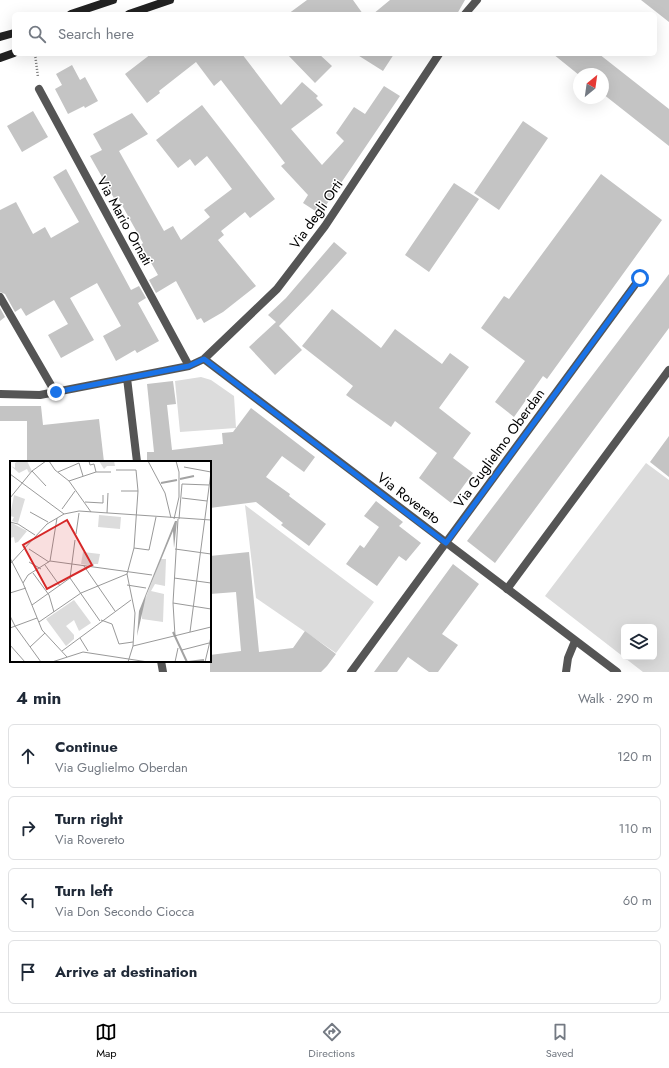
<!DOCTYPE html>
<html lang="en">
<head>
<meta charset="utf-8">
<style>
	body { margin:0; font-family:Jost,sans-serif; background:#f6f6f7; color:#1f2937 }
	.controls { position:absolute; right:12px; bottom:12px; display:grid; overflow:hidden; border-radius:6px; box-shadow:0 4px 16px #0002 }
	.controls button { width:36px; height:36px; display:grid; place-items:center; padding:0; border:0; border-bottom:1px solid #e0e1e3; background:#fff; color:#1f2937; font:20px sans-serif }
	.compass { position:absolute; left:573px; top:68px; width:36px; height:36px; border-radius:50%; background:#fff; box-shadow:0 4px 16px #0002; rotate:29deg }
	.stop { position:absolute; width:12px; height:12px; margin:-9px; border:3px solid #1a73e8; border-radius:50%; background:#fff }
	.stop.end { background:#1a73e8; border-color:#fff; box-shadow:0 1px 4px #0008 }
	.list { margin:0; padding:0; list-style:none }
	h2 { display:flex; justify-content:space-between; align-items:center; height:52px; margin:0; padding:0 16px; font-size:17px }
	h2 small { font-size:13px; font-weight:400; color:#747a83 }
	.list li { display:grid; grid-template-columns:26px 1fr auto; gap:12px; align-items:center; box-sizing:border-box; height:64px; margin:0 8px 8px; padding:0 8px; border:1px solid #e0e1e3; border-radius:6px }
	.list b { display:block; font-size:15px; white-space:nowrap }
	.list p { margin:0; font-size:13px; white-space:nowrap; color:#747a83 }
	.list em { font-size:13px; font-style:normal; color:#747a83 }
	.icon { flex:none; width:22px; height:22px; fill:none; stroke:currentColor; stroke-width:2; stroke-linecap:round; stroke-linejoin:round }
	.map { position:relative; flex:none; width:669px; height:672px; overflow:hidden }
	.search { position:absolute; background:#fff; box-shadow:0 4px 16px #0002; left:12px; right:12px; top:12px; height:44px; display:flex; align-items:center; gap:10px; box-sizing:border-box; padding:0 14px; border-radius:6px; color:#747a83; font-size:15px }
	.sheet { height:340px; background:#fff }
	nav { display:flex; justify-content:space-around; align-items:center; box-sizing:border-box; height:56px; border-top:1px solid #e0e1e3; background:#fff; font-size:11px; color:#747a83 }
	nav a { display:grid; justify-items:center; gap:2px }
	nav .on { color:#000 }
	.map>svg:first-child { display:block }
	.green { fill:#dcdcdc; fill-rule:evenodd }
	.building { fill:#c4c4c4 }
	.lines { fill:none; stroke-linecap:round; stroke-linejoin:round }
	.path { stroke:#777; stroke-width:2.5; stroke-dasharray:1 2; stroke-linecap:butt }
	.lane { stroke:#555; stroke-width:8 }
	.street { stroke:#555; stroke-width:8 }
	.secondary { stroke:#222; stroke-width:8 }
	.route { stroke:#1a73e8; stroke-width:5 }
	.labels { text-anchor:middle; dominant-baseline:central; stroke-width:3; stroke-linejoin:round; paint-order:stroke }
	.street-label { font-size:14px; fill:#000; stroke:#fff }
	.inset-river { fill:none; stroke:#a3a3a3; stroke-width:2 }
	.inset-road { fill:none; stroke:#999; stroke-width:1 }
	.view { fill:#d62828; fill-opacity:0.15; stroke:#d62828; stroke-width:2 }
	.inset-edge { fill:none; stroke:#000; stroke-width:2 }
</style>
</head>
<body>
<div class="map">
<svg width="669" height="672" viewBox="0 0 669 672">
	<rect width="100%" height="100%" fill="#fff"/>
	<path class="green" d="M 201,377 L 211,380 L 234,396 L 236,428 L 180,432 L 175,381 Z
		M 646,463 L 669,480 L 669,672 L 643,672 L 545,596 ZM 624,627 L 654,627 L 654,657 L 624,657 Z
		M 245,505 L 374,602 L 336,653 L 256,598 Z"/>
	<path class="building" d="M 307,0 L 353,0 L 363,14 L 288,14 Z
		M 390,0 L 465,0 L 457,14 L 373,14 Z
		M 641,0 L 669,0 L 669,22 Z
		M 151,54 L 242,54 L 281,105 L 302,82 L 318,96 L 316,98 L 323,105 L 291,129 L 322,165 L 344,141 L 336,133 L 354,107 L 365,114 L 384,86 L 400,96 L 320,214 L 303,203 L 308,195 L 281,166 L 285,163 L 221,80 L 214,86 L 196,62 L 159,91 L 160,93 L 147,103 L 125,74 Z
		M 287,54 L 319,54 L 332,66 L 315,83 Z
		M 356,54 L 394,54 L 383,71 Z
		M 553,54 L 599,54 L 669,109 L 669,146 L 603,94 L 603,74 L 579,75 Z
		M 72,65 L 80,80 L 85,77 L 98,101 L 85,108 L 84,106 L 68,114 L 55,89 L 62,85 L 56,74 Z
		M 202,105 L 275,199 L 250,218 L 245,212 L 221,231 L 224,235 L 218,240 L 256,286 L 223,312 L 204,323 L 201,318 L 197,320 L 176,281 L 156,293 L 149,280 L 158,275 L 141,245 L 143,243 L 118,198 L 115,200 L 90,156 L 102,150 L 93,134 L 132,113 L 148,134 L 119,151 L 164,231 L 173,226 L 181,240 L 210,217 L 204,210 L 232,189 L 207,156 L 195,166 L 190,159 L 178,168 L 156,140 Z
		M 33,111 L 48,137 L 22,152 L 7,126 Z
		M 523,121 L 548,138 L 499,210 L 474,193 Z
		M 66,169 L 131,290 L 139,286 L 146,298 L 138,303 L 159,341 L 137,353 L 135,350 L 116,361 L 103,336 L 121,326 L 97,283 L 70,298 L 94,340 L 61,358 L 48,335 L 68,324 L 54,300 L 26,316 L 21,308 L 15,312 L 5,294 L 0,292 L 0,210 L 16,202 L 33,234 L 45,227 L 51,238 L 79,222 L 53,177 Z
		M 601,174 L 662,220 L 547,379 L 543,376 L 514,417 L 495,402 L 525,361 L 481,328 L 504,296 L 509,299 Z
		M 454,183 L 479,199 L 429,272 L 405,255 Z
		M 334,242 L 347,253 L 312,292 L 279,326 L 278,325 L 302,350 L 275,375 L 249,347 L 276,322 L 268,315 L 286,298 Z
		M 669,274 L 669,328 L 495,563 L 467,541 Z
		M 0,308 L 5,317 L 0,321 Z
		M 332,309 L 381,348 L 395,329 L 442,364 L 450,353 L 469,367 L 439,408 L 471,433 L 453,458 L 473,473 L 451,503 L 419,478 L 437,453 L 395,421 L 391,427 L 346,395 L 353,386 L 302,346 Z
		M 173,381 L 176,404 L 167,405 L 172,450 L 223,444 L 222,433 L 233,432 L 251,408 L 315,457 L 304,472 L 282,456 L 266,477 L 290,494 L 289,496 L 326,524 L 309,546 L 281,525 L 283,523 L 256,502 L 210,508 L 210,462 L 147,462 L 147,452 L 154,452 L 147,384 Z
		M 0,406 L 41,406 L 43,425 L 99,419 L 104,462 L 27,462 L 27,421 L 0,421 Z
		M 669,436 L 669,477 L 650,462 Z
		M 376,501 L 403,522 L 399,526 L 421,543 L 406,561 L 399,556 L 377,586 L 346,564 L 360,545 L 364,548 L 379,527 L 364,516 Z
		M 249,552 L 259,652 L 293,648 L 305,631 L 336,654 L 327,666 L 321,672 L 210,672 L 210,655 L 241,651 L 236,592 L 210,594 L 210,556 Z
		M 453,564 L 479,584 L 442,634 L 458,645 L 438,672 L 429,672 L 408,657 L 397,672 L 374,672 Z"/>
	<g class="lines">
		<path class="path" d="M 35,54 L 38,77"/>
		<path class="lane" d="M 507,589 L 669,370"/>
		<path class="street" d="M 465,14 L 477,0
			M 39,89 L 189,366
			M 0,297 L 55,392
			M 204,359 L 617,672
			M 127,378 L 137,462
			M 0,394 L 40,395 L 189,366 L 204,359 L 277,289 L 325,226 L 439,54
			M 161,661 L 163,672
			M 351,672 L 640,278
			M 566,672 L 568,658 L 575,641"/>
		<path class="secondary" d="M 71,14 L 113,0
			M 129,14 L 170,0
			M 0,37 L 14,33
			M 0,58 L 14,53"/>
	</g>
	<g class="lines">
		<path class="route" d="M 56,392 L 189,366 L 204,359 L 446,543 L 640,278"/>
	</g>
	<g class="labels">
		<g class="street-label">
			<text transform="translate(316 214) rotate(-55)">Via degli Orti</text>
			<text transform="translate(125 221) rotate(61)">Via Mario Ornati</text>
			<text transform="translate(499 448) rotate(-54)">Via Guglielmo Oberdan</text>
			<text transform="translate(409 498) rotate(37)">Via Rovereto</text>
		</g>
	</g>
	<g transform="translate(10 461)">
		<rect width="201" height="201" fill="#fff"/>
		<path d="M 8,0 L 17,0 L 22,10 L 19,12 L 17,8 L 9,12 L 1,5 L 5,7 L 5,2 ZM 89,0 L 104,0 L 105,5 L 97,5 L 94,8 ZM 4,34 L 15,38 L 8,62 L 2,60 L 4,56 L 0,55 ZM 89,54 L 111,56 L 110,68 L 88,66 ZM 0,61 L 17,70 L 8,81 L 5,82 L 4,76 L 0,77 ZM 73,91 L 90,93 L 88,103 L 84,103 L 84,105 L 71,103 ZM 151,98 L 156,98 L 155,125 L 145,123 L 141,130 L 154,133 L 153,161 L 132,158 L 132,146 ZM 64,139 L 81,162 L 69,170 L 64,159 L 56,165 L 64,174 L 64,178 L 56,185 L 36,158 Z" fill="#dcdcdc"/>
		<path d="M 165,60 L 167,60 L 164,87 L 163,70 L 136,135 L 127,175 L 129,150 Z" fill="#a3a3a3"/>
		<path class="inset-river" d="M 170,18 L 184,15M 151,22 L 167,19M 163,171 L 177,201M 178,201 L 194,199"/>
		<path class="inset-road" d="M 39,0 L 45,9 L 59,20 L 81,51M 79,0 L 80,4 L 84,3 L 86,11M 138,0 L 155,32 L 161,57M 174,6 L 201,11 L 180,171M 106,9 L 126,9 L 128,30 L 124,87 L 117,113 L 125,152 L 123,185 L 118,201M 22,10 L 36,25M 48,11 L 69,2 L 73,15M 0,13 L 54,53M 59,20 L 86,11 L 101,11M 111,30 L 128,30M 0,37 L 22,10 L 36,0M 172,37 L 197,40M 75,41 L 93,42 L 93,34M 52,48 L 65,30M 20,51 L 38,61M 97,52 L 98,32M 54,53 L 69,50 L 201,59M 164,58 L 169,36 L 169,11 L 166,0M 169,58 L 172,23 L 199,24M 0,61 L 8,63 L 25,74M 66,73 L 69,52M 65,79 L 60,117 L 90,160M 124,87 L 139,89 L 146,56M 19,88 L 39,101M 165,88 L 201,93M 0,97 L 13,122 L 32,169 L 57,196M 40,100 L 142,114M 19,101 L 31,108M 0,103 L 37,63 L 54,53M 35,104 L 50,125M 74,105 L 105,150M 23,112 L 39,134 L 44,151M 164,117 L 201,122M 13,122 L 18,114 L 40,100 L 47,57M 117,124 L 136,127M 0,132 L 16,127M 163,142 L 201,148M 22,144 L 60,117M 0,155 L 5,165 L 31,201M 91,159 L 102,163 L 109,183 L 123,181M 29,161 L 71,132 L 117,113M 0,167 L 27,157M 165,175 L 163,142 L 168,58M 70,177 L 78,190M 0,184 L 15,201M 123,185 L 201,166M 20,186 L 35,172M 172,189 L 199,182M 52,190 L 121,139M 42,201 L 73,191 L 138,201M 165,201 L 168,187M 195,201 L 201,176"/>
		<path class="view" d="M 57,59 L 82,104 L 37,128 L 13,84 Z"/>
		<rect width="201" height="201" class="inset-edge"/>
	</g>
</svg>
<div class="controls">
<button><svg class="icon" aria-label="layers" viewBox="0 0 24 24"><path d="M12 4l9 5-9 5-9-5zM3 14l9 5 9-5"/></svg></button>
</div>
<svg class="compass" viewBox="-18 -18 36 36"><path d="M0-13l5 13h-10z" fill="#e53935"/><path d="M0 13l5-13h-10z" fill="#747a83"/></svg>
<div class="stop" style="left:640px;top:278px"></div>
<div class="stop end" style="left:56px;top:392px"></div>
<div class="search"><svg class="icon" aria-label="search" viewBox="0 0 24 24"><circle cx="10" cy="10" r="6"/><path d="M15 15l6 6"/></svg>Search here</div>
</div>
<section class="sheet">
<h2>4 min<small>Walk · 290 m</small></h2>
<ul class="list">
<li><svg class="icon" aria-label="ahead" viewBox="0 0 24 24"><path d="M12 20V5M6 11l6-6 6 6"/></svg><div><b>Continue</b><p>Via Guglielmo Oberdan</p></div><em>120 m</em></li>
<li><svg class="icon" aria-label="right" viewBox="0 0 24 24"><path d="M7 20v-9h11M14 6l5 5-5 5"/></svg><div><b>Turn right</b><p>Via Rovereto</p></div><em>110 m</em></li>
<li><svg class="icon" aria-label="left" viewBox="0 0 24 24"><path d="M17 20v-9H6M10 6l-5 5 5 5"/></svg><div><b>Turn left</b><p>Via Don Secondo Ciocca</p></div><em>60 m</em></li>
<li><svg class="icon" aria-label="arrive" viewBox="0 0 24 24"><path d="M6 21V4h12l-3 4 3 4H6"/></svg><div><b>Arrive at destination</b></div></li>
</ul>
</section>
<nav>
<a class="on"><svg class="icon" aria-label="map" viewBox="0 0 24 24"><path d="M3 6l6-2 6 2 6-2v14l-6 2-6-2-6 2zM9 4v14M15 6v14"/></svg>Map</a>
<a><svg class="icon" aria-label="directions" viewBox="0 0 24 24"><path d="M12 3l9 9-9 9-9-9zM9 14v-3h6M13 9l2 2-2 2"/></svg>Directions</a>
<a><svg class="icon" aria-label="saved" viewBox="0 0 24 24"><path d="M7 4h10v16l-5-4-5 4z"/></svg>Saved</a>
</nav>
</body>
</html>
